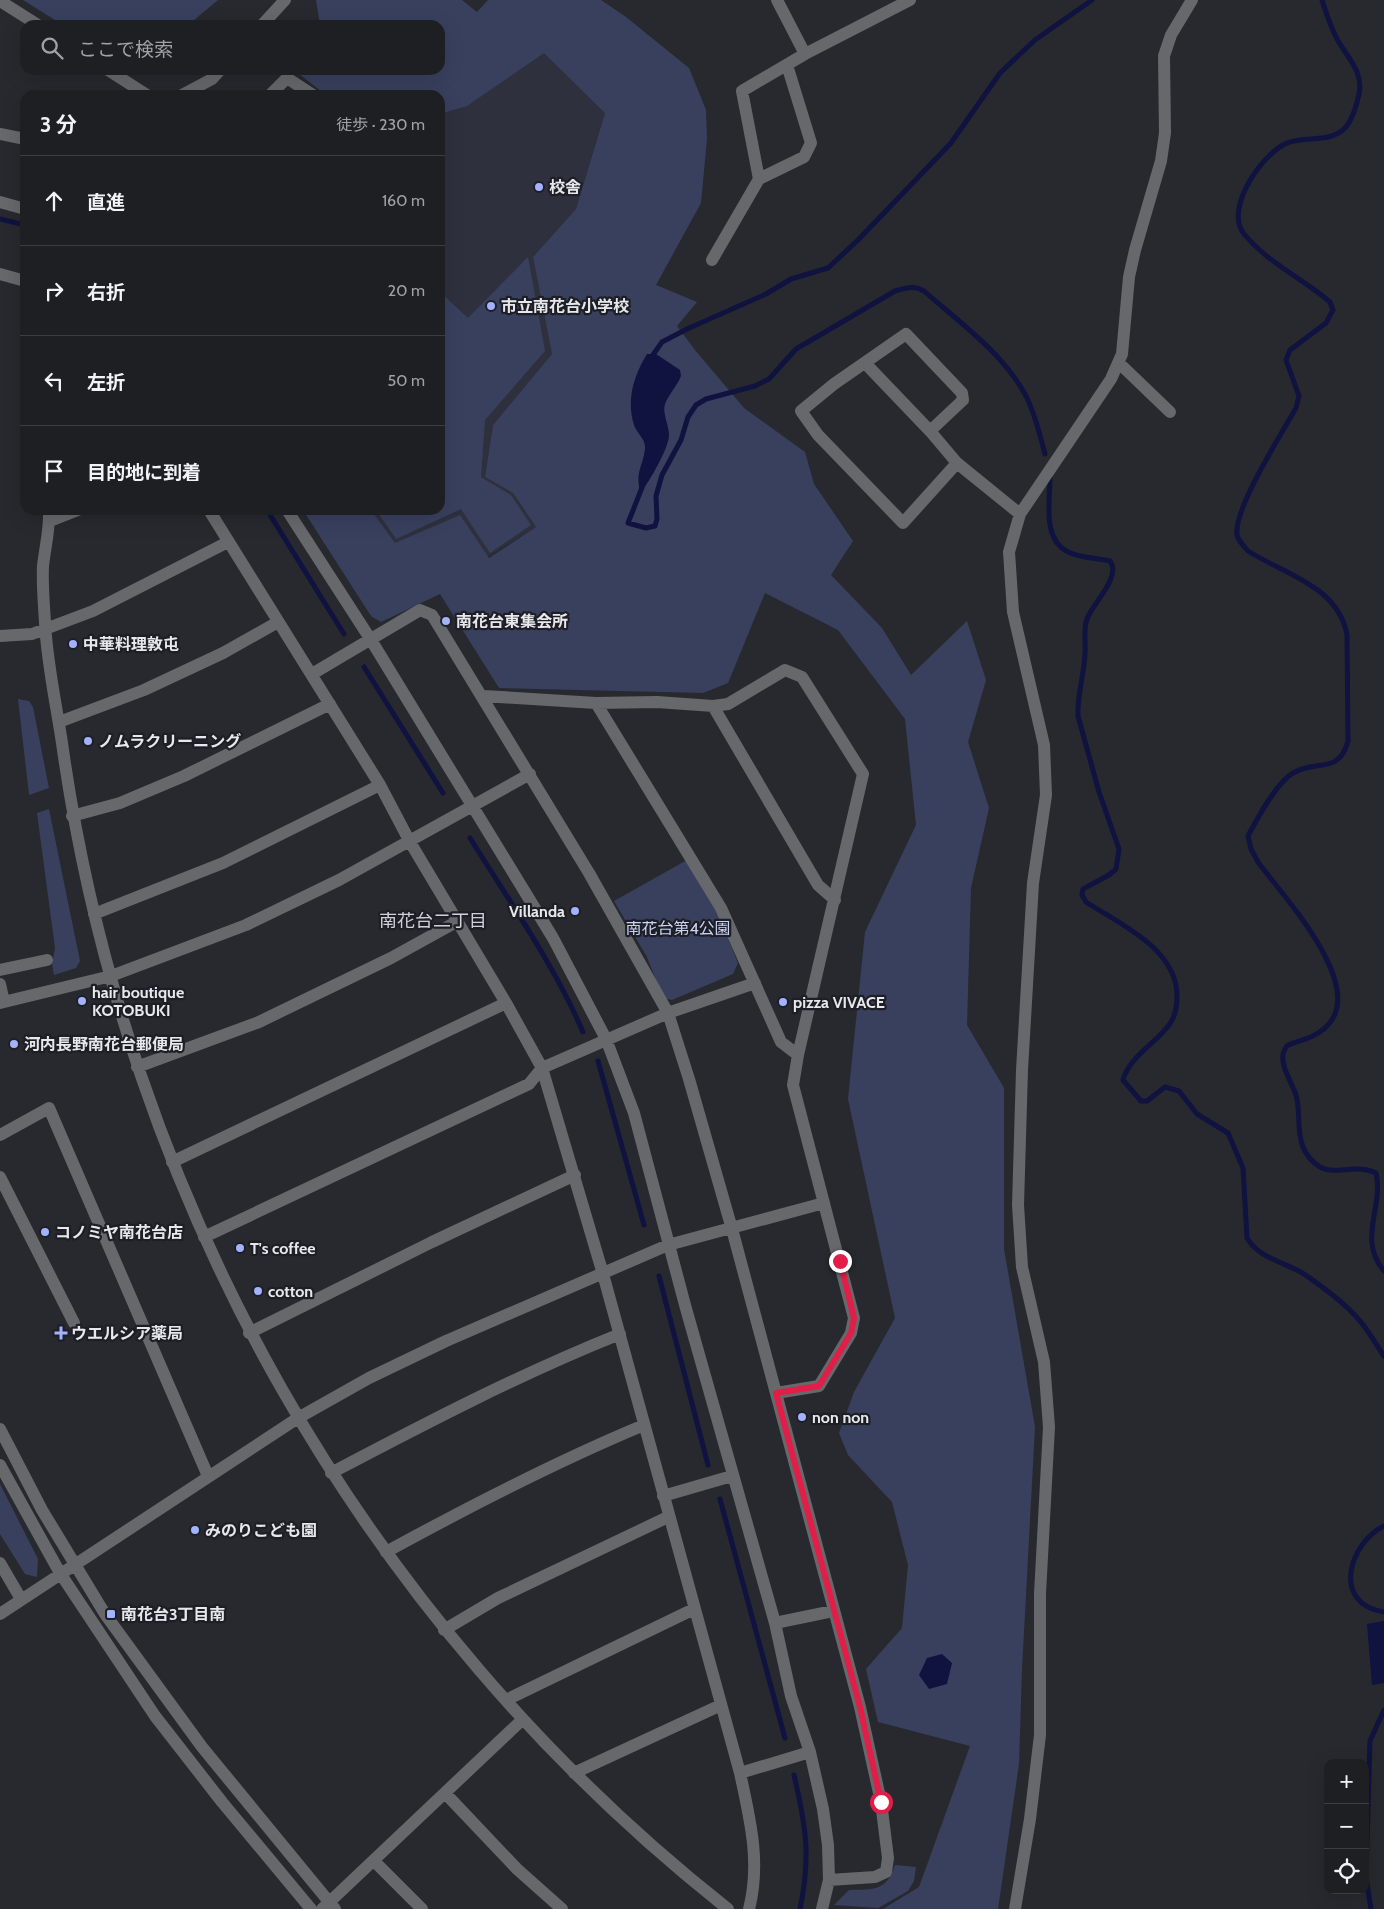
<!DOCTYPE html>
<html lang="ja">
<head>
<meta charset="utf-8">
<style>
	body { margin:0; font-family:Cabin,"Noto Sans JP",sans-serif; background:#2a2c30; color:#f1f3f6 }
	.controls { position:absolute; right:15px; bottom:15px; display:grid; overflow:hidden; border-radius:10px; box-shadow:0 5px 20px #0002 }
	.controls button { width:45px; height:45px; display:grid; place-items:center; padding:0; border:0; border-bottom:1px solid #3b3d41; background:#1d1f23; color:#f1f3f6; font:25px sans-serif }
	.stop { position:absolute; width:15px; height:15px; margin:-11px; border:4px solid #e11d48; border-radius:50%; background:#fff }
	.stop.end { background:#e11d48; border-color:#fff; box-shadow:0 1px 5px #0008 }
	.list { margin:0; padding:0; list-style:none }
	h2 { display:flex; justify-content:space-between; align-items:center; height:65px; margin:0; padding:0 20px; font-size:21px }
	h2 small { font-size:16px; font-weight:400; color:#a0a2a6 }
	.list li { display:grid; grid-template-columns:32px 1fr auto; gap:15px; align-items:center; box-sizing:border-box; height:90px; padding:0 20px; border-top:1px solid #3b3d41 }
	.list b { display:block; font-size:19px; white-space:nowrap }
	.list em { font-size:16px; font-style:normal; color:#a0a2a6 }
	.icon { flex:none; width:28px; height:28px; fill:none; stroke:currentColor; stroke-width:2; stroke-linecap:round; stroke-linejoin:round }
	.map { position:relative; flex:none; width:1384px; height:1909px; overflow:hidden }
	.search { position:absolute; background:#1d1f23; box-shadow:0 5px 20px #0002; left:20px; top:20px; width:425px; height:55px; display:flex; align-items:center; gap:12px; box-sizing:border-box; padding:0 18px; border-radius:15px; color:#a0a2a6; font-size:19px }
	.panel { position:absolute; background:#1d1f23; box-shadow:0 5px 20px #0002; left:20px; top:90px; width:425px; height:425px; border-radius:15px }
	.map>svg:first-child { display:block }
	.built { fill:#2e313d }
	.green { fill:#39405e }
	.water { fill:#10123f }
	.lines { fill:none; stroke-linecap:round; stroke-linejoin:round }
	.stream { stroke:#10123f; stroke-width:5 }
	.minor { stroke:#67686c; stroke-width:12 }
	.route { stroke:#e11d48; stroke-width:6 }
	.poi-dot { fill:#a2b2fd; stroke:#1e1f26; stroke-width:2 }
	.labels { text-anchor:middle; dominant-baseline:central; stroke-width:4.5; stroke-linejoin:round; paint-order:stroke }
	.poi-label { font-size:16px; font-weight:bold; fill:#e7e8ec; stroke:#1e1f26; text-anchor:start }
	.park-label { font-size:16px; fill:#cbd3f3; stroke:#1e1f26 }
	.neighbourhood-label { font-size:18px; fill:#cfd1d9; stroke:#1e1f26 }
</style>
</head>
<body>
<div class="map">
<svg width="1384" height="1909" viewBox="0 0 1384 1909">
	<rect width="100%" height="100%" fill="#27292f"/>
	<path class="built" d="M 544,52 L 605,112 L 576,209 L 533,257 L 552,354 L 493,425 L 485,477 L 513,493 L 536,527 L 381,622 L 304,510 L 440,510 L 440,114 L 467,106 Z"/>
	<path class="green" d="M 23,0 L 218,0 L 188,25 L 63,25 Z
		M 316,0 L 462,0 L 477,12 L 488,0 L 601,0 L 626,17 L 689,68 L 706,110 L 707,139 L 701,203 L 656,285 L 697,302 L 677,326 L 695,350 L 744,408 L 805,452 L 814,484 L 853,541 L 831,575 L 882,628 L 911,675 L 967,621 L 986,680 L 968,742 L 989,808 L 971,888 L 967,1025 L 1004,1088 L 1004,1249 L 1035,1427 L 1022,1669 L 1019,1764 L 998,1909 L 883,1909 L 919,1887 L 970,1746 L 878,1722 L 866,1669 L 902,1628 L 908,1565 L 892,1502 L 848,1455 L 839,1433 L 854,1392 L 895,1318 L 848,1099 L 865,932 L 916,825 L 905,719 L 838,630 L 765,593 L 728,683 L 703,693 L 499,688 L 440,594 L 381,622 L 371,616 L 303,510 L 371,510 L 395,543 L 460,515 L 489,558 L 536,527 L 513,493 L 485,477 L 493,425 L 552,354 L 533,257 L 576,209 L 605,113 L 544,53 L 467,106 L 440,114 L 440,95 L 326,95 L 294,70 L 440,70 L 440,25 L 320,25 Z
		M 528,257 L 545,351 L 485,420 L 481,477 L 511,495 L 531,525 L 490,553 L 461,509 L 396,539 L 376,510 L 440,510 L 440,292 L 468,318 Z
		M 18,699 L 29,701 L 33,707 L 49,788 L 29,795 Z
		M 49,809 L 80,961 L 76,968 L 54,975 L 52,964 L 55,948 L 37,813 Z
		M 687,860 L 717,912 L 738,963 L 733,974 L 672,1000 L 663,998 L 647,957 L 614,901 Z
		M 0,1484 L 38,1559 L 37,1577 L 25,1574 L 0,1534 Z
		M 895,1865 L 916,1867 L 914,1881 L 908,1891 L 878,1908 L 834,1905 L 849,1890 C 874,1889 886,1892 895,1865 Z"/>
	<path class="water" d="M 647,354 L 656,354 L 680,370 L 681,376 C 677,386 669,394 665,404 C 662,413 669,425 669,435 C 669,448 650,480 642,491 L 640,491 C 635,472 643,466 645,449 C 646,439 637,434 634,425 C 626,400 634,375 647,354 Z
		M 1384,1621 L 1384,1683 L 1372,1685 L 1367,1624 Z
		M 942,1654 L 952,1663 L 947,1684 L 929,1689 L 919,1675 L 927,1658 Z"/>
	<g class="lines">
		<path class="stream" d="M 1322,0 C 1326,13 1331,27 1337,39 C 1347,57 1364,72 1359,94 C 1357,104 1352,121 1345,128 C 1330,143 1308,136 1290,142 C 1265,149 1223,208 1244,234 C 1268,263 1302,278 1330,302 L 1333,310 L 1326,323 L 1290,350 L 1286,360 L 1299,396 L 1296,408 C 1282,433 1233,510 1237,535 C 1239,542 1244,546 1248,551 C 1286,575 1338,586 1347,635 L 1348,741 C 1339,775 1316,759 1293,773 C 1276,783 1257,819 1248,836 L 1251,849 L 1258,862 C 1282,895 1369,987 1326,1027 C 1316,1037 1301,1040 1288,1045 C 1286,1047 1283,1052 1283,1055 C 1281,1067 1292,1083 1296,1095 C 1301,1111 1296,1130 1303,1147 C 1306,1155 1313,1163 1320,1167 C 1336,1176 1355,1163 1376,1173 C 1384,1207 1357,1239 1384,1271
			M 0,219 L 25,225
			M 650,359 L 662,342 L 687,329 L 766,294 L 791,279 L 828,268 L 858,240 L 951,143 L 1000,73 L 1035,40 L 1092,0
			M 1050,478 C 1050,502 1042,539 1068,552 C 1080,558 1097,558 1110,561 C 1122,577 1092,604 1087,619 C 1083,629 1086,643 1085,654 C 1084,675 1077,695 1078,716 L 1099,792 L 1119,849 L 1116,869 L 1109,875 L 1083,889 L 1082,895 L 1086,902 C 1120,924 1177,949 1177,996 C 1177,1006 1175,1017 1169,1025 C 1155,1044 1130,1056 1123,1080 L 1141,1101 L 1147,1101 L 1165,1087 L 1179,1091 L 1197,1114 L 1228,1133 L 1243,1168 L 1247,1238 C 1260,1260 1287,1262 1307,1276 C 1325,1289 1346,1304 1360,1321 C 1369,1331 1376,1345 1384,1356
			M 643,485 L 628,523 L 646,528 L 655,526 L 657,519 L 656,496 L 662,475 L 681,440 L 688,417 L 696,405 L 706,399 L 755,386 L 769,379 L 796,349 L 895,291 C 906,288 914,285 924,291 C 959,322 1003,353 1026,396 C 1035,414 1040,435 1045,454
			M 267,510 L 344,634
			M 364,667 L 443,793
			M 470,838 C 508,899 555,966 583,1032
			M 598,1061 L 644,1225
			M 659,1276 L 708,1465
			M 720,1499 L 785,1738
			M 1384,1526 C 1349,1543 1331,1604 1384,1612
			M 794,1775 C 806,1826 811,1857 800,1909
			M 1371,1909 L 1366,1877 L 1370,1741 L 1384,1710"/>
		<path class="minor" d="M 777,0 L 805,54 L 910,0
			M 0,1 L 38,25
			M 262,25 L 285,0
			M 108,70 L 147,95
			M 182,95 L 212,79 L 220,70
			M 270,95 L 287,78 L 313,95
			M 0,134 L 25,139
			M 759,179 L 804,157 L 811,143 L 787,65
			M 0,202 L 25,209
			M 712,260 L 759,179 L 742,91 L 805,54
			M 0,274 L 25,281
			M 865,363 L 930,431 L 957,463 L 1020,514
			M 1119,363 L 1170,412
			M 930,431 L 963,400 L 962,393 L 906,334 L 834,384 L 801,411 L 818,435 L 903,523 L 957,463
			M 49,510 C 50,529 45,547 43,566 C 42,585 44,604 45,623 C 47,663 56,703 62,743 C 126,1201 364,1622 728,1909
			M 209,510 L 380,785 L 410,842 L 506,1003 L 542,1068 L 603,1274 L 740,1773 C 750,1819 761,1863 749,1909
			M 287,510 L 371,640 L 553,938 L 606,1039 L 634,1113 L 685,1305 L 775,1623 L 791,1696 L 810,1752 L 823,1809 L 828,1845 L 829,1880 L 822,1909
			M 50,521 L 78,510
			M 0,636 L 32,634 L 93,611 L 228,542
			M 312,674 L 420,610 L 432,615 L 589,873 L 668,1013 L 689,1079 L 732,1229 L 860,1707 L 881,1802 L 888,1858 L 886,1872 L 875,1877 L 829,1880
			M 484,696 L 596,703 L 657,702 L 713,706 L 728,704 L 785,670 L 802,677 L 863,774 L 798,1055 L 793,1085 L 854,1318 L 851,1333 L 819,1386 L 776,1393
			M 596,703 L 721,908 L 781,1042 L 798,1055
			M 713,706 L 818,885 L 835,900
			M 59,722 L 144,690 L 223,653 L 278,622
			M 72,816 L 120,803 L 184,776 L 330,704
			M 94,914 L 223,863 L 380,785
			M 0,970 L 47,960
			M 0,984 L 4,1002
			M 0,1003 L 111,976 L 246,925 L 339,880 L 530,774
			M 137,1067 L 259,1022 L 391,958 L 458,921
			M 0,1135 L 49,1108 L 208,1476
			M 172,1162 L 506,1003
			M 0,1177 L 74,1323
			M 204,1237 L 529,1084 L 542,1068 L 668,1013 L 755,983
			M 249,1333 L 432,1242 L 575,1175
			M 0,1429 L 42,1510 L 105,1614 L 202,1747 L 335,1909
			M 0,1465 L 60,1573 L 155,1716 L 222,1802 L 311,1909
			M 331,1473 C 426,1423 520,1374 620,1334
			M 663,1496 L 732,1476
			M 386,1552 C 470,1506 555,1462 644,1425
			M 0,1563 L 21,1599
			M 0,1614 L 298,1418 L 369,1378 L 446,1341 L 668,1245 L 824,1203
			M 775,1623 L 833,1611
			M 444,1630 L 498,1598 L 668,1517
			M 506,1700 L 694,1609
			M 574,1773 L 721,1705
			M 740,1773 L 810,1752
			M 445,1793 L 517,1869 L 562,1909
			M 374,1861 L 422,1909
			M 322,1909 L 523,1719
			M 1015,1909 L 1030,1819 L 1040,1735 L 1040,1594 L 1049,1427 L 1044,1362 L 1022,1267 L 1018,1205 L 1022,1070 L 1033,883 L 1046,795 L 1044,745 L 1013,612 L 1009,552 L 1020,514 L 1111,379 L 1122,354 L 1129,277 L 1135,250 L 1161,161 L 1165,133 L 1164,56 L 1171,35 L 1192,0"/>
	</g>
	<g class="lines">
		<path class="route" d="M 840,1261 L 854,1318 L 851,1333 L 819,1386 L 776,1393 L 860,1707 L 881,1802"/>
	</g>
	<g class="poi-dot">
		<circle cx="539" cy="187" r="5"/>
		<circle cx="491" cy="306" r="5"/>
		<circle cx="446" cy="621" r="5"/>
		<circle cx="73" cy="644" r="5"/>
		<circle cx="88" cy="741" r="5"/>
		<circle cx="575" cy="911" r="5"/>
		<circle cx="82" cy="1001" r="5"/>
		<circle cx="783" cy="1002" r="5"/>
		<circle cx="14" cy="1044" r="5"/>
		<circle cx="45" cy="1232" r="5"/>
		<circle cx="240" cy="1248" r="5"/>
		<circle cx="258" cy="1291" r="5"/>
		<path d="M58.5 1325.5h5v5h5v5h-5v5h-5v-5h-5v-5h5z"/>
		<circle cx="802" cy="1417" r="5"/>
		<circle cx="195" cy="1530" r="5"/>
		<rect x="106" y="1609" width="10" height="10" rx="2.5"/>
	</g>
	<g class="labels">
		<g class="poi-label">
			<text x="549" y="187">校舎</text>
			<text x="501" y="306">市立南花台小学校</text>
			<text x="456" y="621">南花台東集会所</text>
			<text x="83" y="644">中華料理敦屯</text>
			<text x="98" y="741">ノムラクリーニング</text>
			<text x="565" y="911" text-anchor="end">Villanda</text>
			<text x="92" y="992">hair boutique<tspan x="92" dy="18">KOTOBUKI</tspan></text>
			<text x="793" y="1002">pizza VIVACE</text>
			<text x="24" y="1044">河内長野南花台郵便局</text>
			<text x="55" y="1232">コノミヤ南花台店</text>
			<text x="250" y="1248">T's coffee</text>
			<text x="268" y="1291">cotton</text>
			<text x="71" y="1333">ウエルシア薬局</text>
			<text x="812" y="1417">non non</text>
			<text x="205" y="1530">みのりこども園</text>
			<text x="121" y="1614">南花台3丁目南</text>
		</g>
		<g class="park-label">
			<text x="678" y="928">南花台第4公園</text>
		</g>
		<g class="neighbourhood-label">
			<text x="433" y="921">南花台二丁目</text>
		</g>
	</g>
</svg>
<div class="controls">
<button>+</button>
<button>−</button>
<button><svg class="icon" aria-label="locate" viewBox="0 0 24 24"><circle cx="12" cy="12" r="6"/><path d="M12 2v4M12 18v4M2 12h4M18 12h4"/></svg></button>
</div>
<div class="stop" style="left:881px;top:1802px"></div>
<div class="stop end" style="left:840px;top:1261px"></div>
<div class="search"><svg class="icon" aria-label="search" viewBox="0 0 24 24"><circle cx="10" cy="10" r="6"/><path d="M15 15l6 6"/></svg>ここで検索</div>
<section class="panel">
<h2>3 分<small>徒歩 · 230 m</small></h2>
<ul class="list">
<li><svg class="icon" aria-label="ahead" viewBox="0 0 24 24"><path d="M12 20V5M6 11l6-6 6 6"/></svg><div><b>直進</b></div><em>160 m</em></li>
<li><svg class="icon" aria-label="right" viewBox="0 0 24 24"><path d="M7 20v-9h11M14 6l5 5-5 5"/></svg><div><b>右折</b></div><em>20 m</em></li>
<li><svg class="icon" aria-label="left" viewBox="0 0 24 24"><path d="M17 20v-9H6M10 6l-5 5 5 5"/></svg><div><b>左折</b></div><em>50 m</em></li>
<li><svg class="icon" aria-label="arrive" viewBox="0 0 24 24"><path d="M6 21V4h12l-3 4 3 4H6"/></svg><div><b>目的地に到着</b></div></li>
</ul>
</section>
</div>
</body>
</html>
